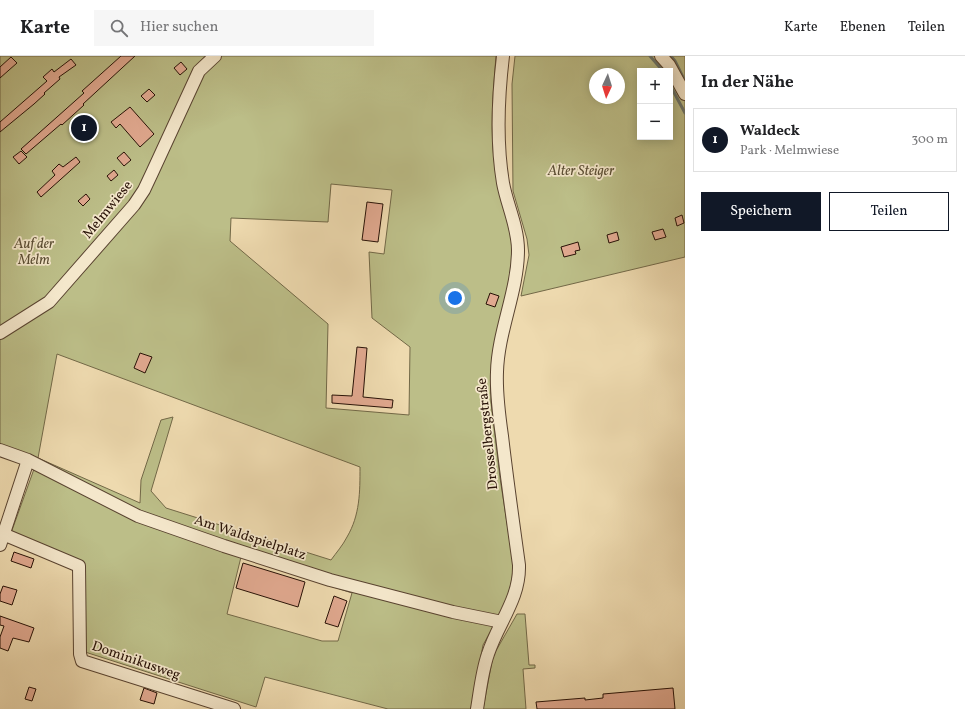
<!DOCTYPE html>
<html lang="de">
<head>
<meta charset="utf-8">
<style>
	body { margin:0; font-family:Vollkorn,serif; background:#f6f6f6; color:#202124 }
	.controls { position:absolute; right:12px; top:12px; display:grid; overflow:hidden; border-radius:0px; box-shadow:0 2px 10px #0003 }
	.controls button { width:36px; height:36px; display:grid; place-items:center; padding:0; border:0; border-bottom:1px solid #e0e0e0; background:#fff; color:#202124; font:20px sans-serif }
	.compass { position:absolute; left:589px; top:12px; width:36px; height:36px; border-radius:50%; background:#fff; box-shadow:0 2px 10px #0003; rotate:184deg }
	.you { position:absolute; left:455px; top:242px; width:14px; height:14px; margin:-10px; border:3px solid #fff; border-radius:50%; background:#1a73e8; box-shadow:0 0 0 6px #1a73e833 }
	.badge { display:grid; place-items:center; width:26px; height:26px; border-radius:50%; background:#111827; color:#fff; font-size:13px; font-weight:700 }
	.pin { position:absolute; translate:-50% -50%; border:2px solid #fff; box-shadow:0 1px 4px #0006 }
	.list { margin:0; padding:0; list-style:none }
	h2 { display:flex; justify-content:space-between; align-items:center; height:52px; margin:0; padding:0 16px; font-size:17px }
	h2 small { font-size:13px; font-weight:400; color:#757577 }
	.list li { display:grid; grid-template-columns:26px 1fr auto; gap:12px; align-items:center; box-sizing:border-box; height:64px; margin:0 8px 8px; padding:0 8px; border:1px solid #e0e0e0; border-radius:0px }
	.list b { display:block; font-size:15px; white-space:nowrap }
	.list p { margin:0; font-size:13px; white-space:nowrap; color:#757577 }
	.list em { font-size:13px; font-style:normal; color:#757577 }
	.actions { display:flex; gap:8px; padding:12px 16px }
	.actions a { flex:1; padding:9px 0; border:1px solid #111827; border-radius:0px; text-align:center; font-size:14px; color:#111827 }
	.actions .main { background:#111827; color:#fff }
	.icon { flex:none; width:22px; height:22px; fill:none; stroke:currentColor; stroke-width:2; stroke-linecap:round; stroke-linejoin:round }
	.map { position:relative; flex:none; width:685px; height:653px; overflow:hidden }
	header { display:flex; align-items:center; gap:24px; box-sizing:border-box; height:56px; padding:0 20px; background:#fff; border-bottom:1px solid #e0e0e0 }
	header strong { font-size:19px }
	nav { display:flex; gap:22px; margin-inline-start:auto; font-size:14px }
	.search { width:280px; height:36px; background:#f6f6f6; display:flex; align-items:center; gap:10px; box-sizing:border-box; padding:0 14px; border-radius:0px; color:#757577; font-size:15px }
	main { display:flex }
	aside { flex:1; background:#fff }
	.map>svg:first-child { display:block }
	.green { fill:#bcbe88; stroke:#726847; fill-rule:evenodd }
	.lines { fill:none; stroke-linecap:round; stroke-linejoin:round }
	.stream { stroke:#6c766c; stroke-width:3 }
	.building { fill:#e1a990; stroke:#271106 }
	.minor-casing { stroke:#594330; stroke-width:14 }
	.minor { stroke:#f4e7cb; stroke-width:12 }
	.labels { text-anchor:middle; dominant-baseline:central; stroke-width:3.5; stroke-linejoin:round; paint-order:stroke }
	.park-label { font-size:14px; font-style:italic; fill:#5b4e34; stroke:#f4e7cb }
	.street-label { font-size:14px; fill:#271106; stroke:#f4e7cb }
</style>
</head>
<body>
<header>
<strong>Karte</strong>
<div class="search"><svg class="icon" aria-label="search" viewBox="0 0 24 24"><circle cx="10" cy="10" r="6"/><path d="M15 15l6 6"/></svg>Hier suchen</div>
<nav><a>Karte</a><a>Ebenen</a><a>Teilen</a></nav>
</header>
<main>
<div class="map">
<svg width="685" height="653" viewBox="0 0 685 653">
	<rect width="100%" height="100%" fill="#eedaaf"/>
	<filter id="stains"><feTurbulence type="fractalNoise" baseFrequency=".005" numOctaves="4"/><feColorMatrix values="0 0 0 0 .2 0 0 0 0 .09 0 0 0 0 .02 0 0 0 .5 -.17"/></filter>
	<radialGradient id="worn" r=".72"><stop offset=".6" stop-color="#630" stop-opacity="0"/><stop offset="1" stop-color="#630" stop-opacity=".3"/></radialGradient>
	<path class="green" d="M 0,0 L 496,0 C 493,38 489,79 496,117 C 501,144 512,170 514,198 L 495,298 L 491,345 L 500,422 L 514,512 L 508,544 L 483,589 L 471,653 L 388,653 L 265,621 L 256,651 L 82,595 L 84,507 L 11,477 L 38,402 L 0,388 ZM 331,128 L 392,134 L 384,198 L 369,196 L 372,262 L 410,291 L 409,359 L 326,352 L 328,268 L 230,185 L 231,162 L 328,166 ZM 57,298 L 360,411 C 360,436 360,459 347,481 C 343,489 336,497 331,504 L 166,452 L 151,435 L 173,361 L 161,364 L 141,424 L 140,447 L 38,402 ZM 241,501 L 352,537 L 338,585 L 322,585 L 227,558 Z
		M 515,0 L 685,0 L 685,201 L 521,240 L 529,199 L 527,183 L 513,135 L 512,28 ZM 640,15 L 670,15 L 670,81 L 640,81 ZM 595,18 L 619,18 L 619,42 L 595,42 Z
		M 517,558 L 525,558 L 529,609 L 535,609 L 535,612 L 523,613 L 526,653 L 483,653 L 493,600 Z"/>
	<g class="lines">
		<path class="stream" d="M 650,0 L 663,15
			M 671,0 L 675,5 L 685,25
			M 670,29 L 685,57"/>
	</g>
	<path class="building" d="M 121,0 L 135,0 L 83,48 L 84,49 L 62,69 L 61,68 L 26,98 L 21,93 L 84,37 L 82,35 Z
		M 11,1 L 17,7 L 0,22 L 0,11 Z
		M 71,3 L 76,9 L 59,21 L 60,23 L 44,37 L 45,38 L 34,48 L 0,76 L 0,66 L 47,25 L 43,21 L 52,13 L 54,16 Z
		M 181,6 L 187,13 L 180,19 L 174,12 Z
		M 149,33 L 155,39 L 147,46 L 141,40 Z
		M 130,51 L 154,78 L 140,91 L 120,68 L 116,72 L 111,66 Z
		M 21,95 L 27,101 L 19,108 L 13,101 Z
		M 124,96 L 131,104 L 124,110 L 117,102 Z
		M 76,101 L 80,106 L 41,141 L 37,136 L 55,119 L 52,115 L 59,108 L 63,111 Z
		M 114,114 L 118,119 L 111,125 L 107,120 Z
		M 86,138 L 90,143 L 83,150 L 78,145 Z
		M 367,146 L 383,148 L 378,186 L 362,184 Z
		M 682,159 L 684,167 L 677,170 L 675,162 Z
		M 663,173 L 666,181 L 655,184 L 652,176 Z
		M 617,176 L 619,184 L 609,187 L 607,179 Z
		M 578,186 L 580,194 L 575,195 L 576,198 L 564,201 L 561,191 Z
		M 490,237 L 499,240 L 495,251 L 486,248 Z
		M 357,291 L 367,292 L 363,341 L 393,344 L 392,352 L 332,347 L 332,339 L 352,340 Z
		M 140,297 L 152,301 L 145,317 L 134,312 Z
		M 14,496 L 34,503 L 31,512 L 11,505 Z
		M 243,507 L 305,526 L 298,551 L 236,532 Z
		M 3,530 L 17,534 L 12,549 L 0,545 L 0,538 Z
		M 334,540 L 347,545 L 338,571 L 325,567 Z
		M 0,560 L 34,572 L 29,586 L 13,582 L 8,595 L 0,592 L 0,581 L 4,570 L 0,569 Z
		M 29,631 L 36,633 L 32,645 L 25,643 Z
		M 144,632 L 157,637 L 154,648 L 140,644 Z
		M 673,632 L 675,653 L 537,653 L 536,646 L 585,642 L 585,644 L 603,642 L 603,638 Z"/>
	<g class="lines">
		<g class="minor-casing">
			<path id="minor" d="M 661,0 L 669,9 L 685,38
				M 0,277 L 49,246 L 134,149 L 144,134 L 152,117 L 199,15 L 215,0
				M 0,394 L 28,404 L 138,460 L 224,490 L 330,524 L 453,556 L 502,566
				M 3,478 L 79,510 L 80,598 L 82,605 L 234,653
				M 0,489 L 28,404
				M 477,653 C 480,635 482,615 488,598 C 498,567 520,543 519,509 C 513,466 507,423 502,380 C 499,359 496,338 497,316 C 498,275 518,235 518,194 C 518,171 507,149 503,127 C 496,85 498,42 503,0"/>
		</g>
		<use href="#minor" class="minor"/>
	</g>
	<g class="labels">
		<g class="park-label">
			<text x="581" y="115">Alter Steiger</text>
			<text x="34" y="188">Auf der<tspan x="34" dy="16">Melm</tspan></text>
		</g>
		<g class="street-label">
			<text transform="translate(108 154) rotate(-51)">Melmwiese</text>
			<text transform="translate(488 378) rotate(-96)">Drosselbergstraße</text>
			<text transform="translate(250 482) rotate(18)">Am Waldspielplatz</text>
			<text transform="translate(136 605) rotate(19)">Dominikusweg</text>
		</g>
	</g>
	<rect width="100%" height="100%" filter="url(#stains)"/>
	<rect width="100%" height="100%" fill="url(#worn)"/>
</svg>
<div class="controls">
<button>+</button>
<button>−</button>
</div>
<svg class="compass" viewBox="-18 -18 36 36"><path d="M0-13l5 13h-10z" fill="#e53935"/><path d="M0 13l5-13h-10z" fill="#757577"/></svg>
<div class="you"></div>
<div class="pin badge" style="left:84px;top:72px">1</div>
</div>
<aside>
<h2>In der Nähe<small></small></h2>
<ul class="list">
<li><span class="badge">1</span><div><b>Waldeck</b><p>Park · Melmwiese</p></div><em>300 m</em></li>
</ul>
<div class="actions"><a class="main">Speichern</a><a>Teilen</a></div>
</aside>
</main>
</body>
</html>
